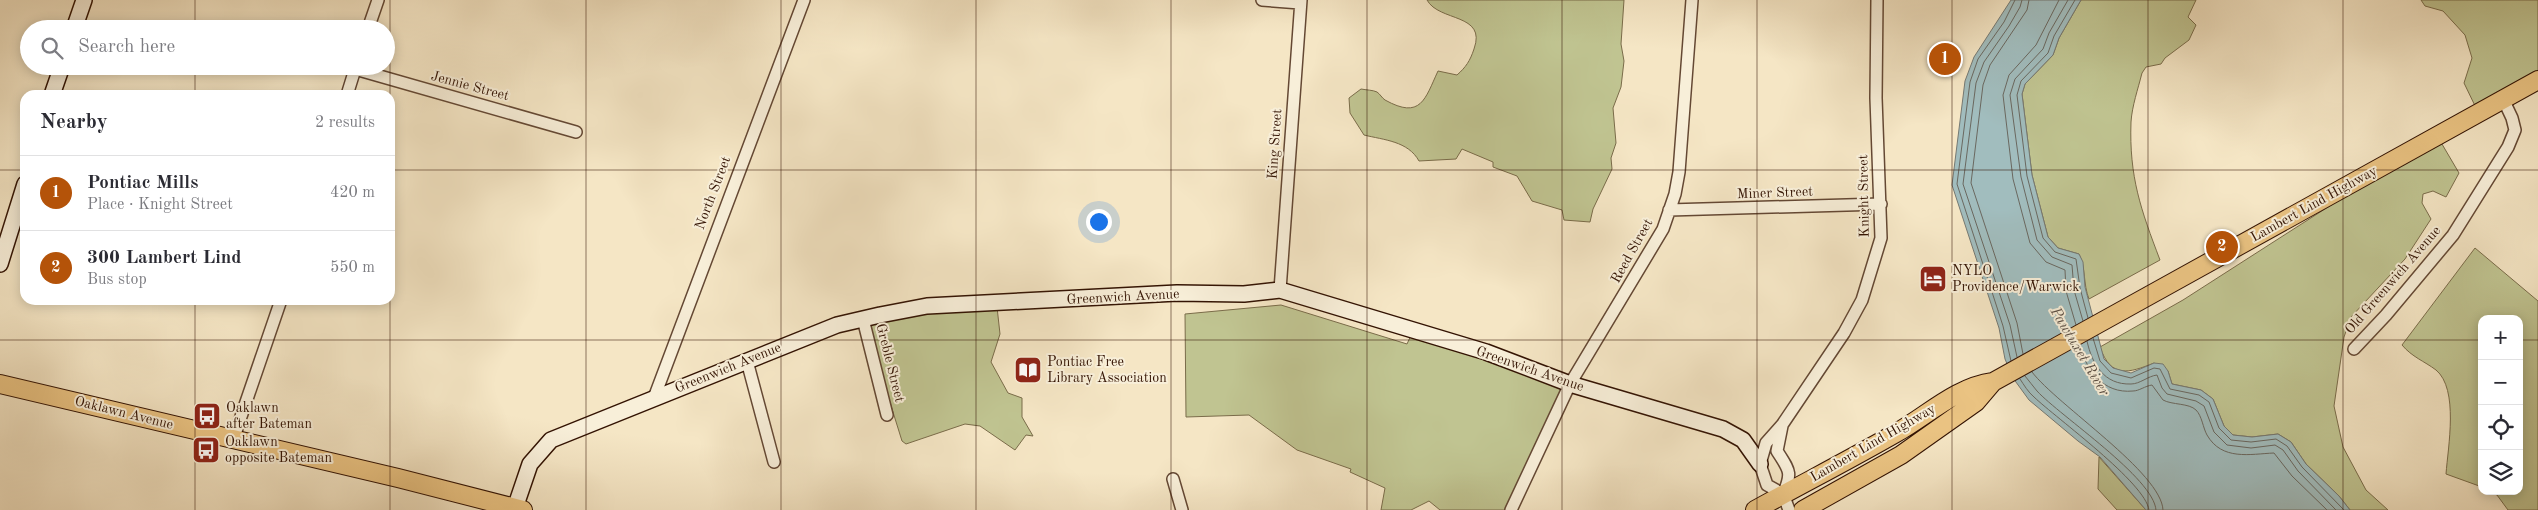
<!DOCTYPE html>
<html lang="en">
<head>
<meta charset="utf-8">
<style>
	body { margin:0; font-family:"Old Standard TT",serif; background:#f7f7f7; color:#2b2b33 }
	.controls { position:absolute; right:15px; bottom:15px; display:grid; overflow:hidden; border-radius:10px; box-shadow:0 2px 12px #0003 }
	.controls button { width:45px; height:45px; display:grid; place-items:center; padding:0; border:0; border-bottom:1px solid #e1e1e2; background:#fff; color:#2b2b33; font:25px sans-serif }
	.you { position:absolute; left:1098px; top:221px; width:18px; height:18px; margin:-12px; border:4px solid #fff; border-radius:50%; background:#1a73e8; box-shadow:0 0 0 8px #1a73e833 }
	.badge { display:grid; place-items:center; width:32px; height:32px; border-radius:50%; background:#b45309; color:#fff; font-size:16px; font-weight:700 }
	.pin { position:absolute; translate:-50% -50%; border:2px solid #fff; box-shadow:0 1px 5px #0006 }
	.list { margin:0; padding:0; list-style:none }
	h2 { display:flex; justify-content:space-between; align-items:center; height:65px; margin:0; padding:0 20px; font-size:21px }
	h2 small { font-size:16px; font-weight:400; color:#7c7c81 }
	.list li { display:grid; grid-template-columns:32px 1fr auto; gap:15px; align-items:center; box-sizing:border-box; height:75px; padding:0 20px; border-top:1px solid #e1e1e2 }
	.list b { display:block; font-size:19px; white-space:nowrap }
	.list p { margin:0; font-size:16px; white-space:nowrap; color:#7c7c81 }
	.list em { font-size:16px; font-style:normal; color:#7c7c81 }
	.icon { flex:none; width:28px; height:28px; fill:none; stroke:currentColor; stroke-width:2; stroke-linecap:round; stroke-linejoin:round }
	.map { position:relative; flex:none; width:2538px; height:510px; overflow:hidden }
	.search { position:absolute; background:#fff; box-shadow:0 2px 12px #0003; left:20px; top:20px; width:375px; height:55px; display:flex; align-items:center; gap:12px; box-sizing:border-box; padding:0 18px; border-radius:28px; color:#7c7c81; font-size:19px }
	.panel { position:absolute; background:#fff; box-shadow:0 2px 12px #0003; left:20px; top:90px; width:375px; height:215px; border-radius:15px }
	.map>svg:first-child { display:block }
	.green { fill:#c0c491; stroke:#7a6c4a }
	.water { fill:#a1bdbe; stroke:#757973 }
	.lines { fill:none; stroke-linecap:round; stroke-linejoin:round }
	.shore { stroke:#6a6860; stroke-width:1 }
	.street-casing { stroke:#644834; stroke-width:14 }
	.secondary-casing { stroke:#331303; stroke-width:18 }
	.primary-casing { stroke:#331303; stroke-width:20 }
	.street { stroke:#f8efd9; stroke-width:11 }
	.secondary { stroke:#f8efd9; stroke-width:15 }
	.primary { stroke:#eac382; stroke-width:18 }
	.grid { fill:none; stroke:#331303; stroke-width:1; stroke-opacity:0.55 }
	.labels { text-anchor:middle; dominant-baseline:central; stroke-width:4; stroke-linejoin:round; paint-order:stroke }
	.street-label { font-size:14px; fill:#331303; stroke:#f8efd9 }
	.poi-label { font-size:14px; fill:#331303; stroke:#f8efd9; text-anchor:start }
	.water-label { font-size:15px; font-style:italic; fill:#5a4e44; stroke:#f8efd9 }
</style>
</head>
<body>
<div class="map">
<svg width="2538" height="510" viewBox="0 0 2538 510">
	<rect width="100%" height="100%" fill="#f5e6c5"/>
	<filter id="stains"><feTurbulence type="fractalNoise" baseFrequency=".004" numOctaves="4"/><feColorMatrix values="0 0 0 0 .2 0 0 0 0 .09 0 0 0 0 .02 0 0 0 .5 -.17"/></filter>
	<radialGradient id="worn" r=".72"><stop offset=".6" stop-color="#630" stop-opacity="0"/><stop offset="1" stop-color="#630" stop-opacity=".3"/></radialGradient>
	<path class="green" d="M 1427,0 L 1624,0 L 1621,44 L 1624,61 L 1621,87 L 1613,108 L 1616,143 L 1611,158 L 1612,169 L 1593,209 L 1590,222 L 1564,220 L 1562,210 L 1532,201 L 1517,176 L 1493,167 L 1493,162 L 1462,149 L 1456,159 L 1419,161 C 1408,141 1384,140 1364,135 L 1350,113 L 1349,98 L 1361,89 C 1366,90 1373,90 1377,92 C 1380,94 1382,98 1385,100 C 1421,120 1425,99 1438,71 L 1457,75 C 1466,67 1470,61 1474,49 C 1487,13 1439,22 1427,0 Z
		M 2081,0 L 2196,0 L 2188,17 L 2196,25 L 2189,40 L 2165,58 L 2161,64 L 2146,67 L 2142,73 C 2138,89 2132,106 2131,122 C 2129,177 2141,210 2160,260 L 2089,299 C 2083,284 2086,268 2079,254 L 2058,248 L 2048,237 L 2032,175 L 2022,94 L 2025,84 L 2053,55 L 2059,38 Z
		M 2421,0 L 2538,0 L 2538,82 L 2478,112 L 2464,83 L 2472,58 L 2465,35 L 2443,11 L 2425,6 Z
		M 2439,139 L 2459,173 L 2446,197 L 2433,191 L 2423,194 L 2422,203 L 2431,219 L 2405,259 L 2351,317 L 2344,337 L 2334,406 L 2343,447 L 2366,490 L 2388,510 L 2350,510 L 2339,496 L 2306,464 L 2291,442 L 2278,434 L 2252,437 L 2233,435 L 2224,426 L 2213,399 L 2201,390 L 2172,384 L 2168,371 L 2154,363 C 2129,373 2111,379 2100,347 L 2183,300 L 2420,148 Z
		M 2475,248 L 2538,301 L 2538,510 L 2508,510 L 2497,495 L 2489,491 L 2519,491 L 2519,319 L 2482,319 L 2482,487 L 2446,474 C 2448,447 2459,389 2436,370 C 2424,361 2412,357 2402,345 Z
		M 1281,305 L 1407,344 L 1413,331 L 1569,383 L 1515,510 L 1440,510 L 1429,501 L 1411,510 L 1381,510 L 1385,488 L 1350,472 L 1351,469 L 1297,450 L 1249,415 L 1186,417 L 1185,314 Z
		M 997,307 L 1000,334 L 991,362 L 1008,393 L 1022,398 L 1022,417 L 1033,436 L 1026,435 L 1015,450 L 980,426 L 965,424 L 906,444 L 902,441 L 888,396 L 886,394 L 869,317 Z
		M 2099,457 L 2146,510 L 2117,510 L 2098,489 Z"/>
	<path class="water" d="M 2011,0 L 2081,0 L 2059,38 L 2053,55 L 2025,84 L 2022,94 L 2032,175 L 2048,237 L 2058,248 L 2079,254 L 2083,262 L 2085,287 L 2104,359 L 2113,368 L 2131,373 L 2154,363 L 2163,364 L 2168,371 L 2172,384 L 2201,390 L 2213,399 L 2224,426 L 2233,435 L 2252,437 L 2278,434 L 2291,442 L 2306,464 L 2339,496 L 2350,510 L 2146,510 L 2100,457 L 2078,441 L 2029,400 L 2013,378 L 2005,359 L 1999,328 L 1952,185 L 1965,81 L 1974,57 Z"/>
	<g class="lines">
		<path class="shore" d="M 2059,0 L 2036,45 L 2009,75 L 2003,95 L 2013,179 L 2030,243 L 2046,262 L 2065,270 L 2066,291 L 2076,325
			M 2068,0 L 2049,33 L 2043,49 L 2015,79 L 2010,95 L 2021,177 L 2037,240 L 2052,257 L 2072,265 L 2074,290 L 2083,321
			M 2075,0 L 2054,36 L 2048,53 L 2021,81 L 2017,95 L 2027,176 L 2043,238 L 2055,252 L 2076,259 L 2080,288 L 2088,318
			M 2093,338 L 2100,361 L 2111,373 L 2131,378 L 2154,368 L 2160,369 L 2170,389 L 2199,395 L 2209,402 L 2219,428 L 2231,440 L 2251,442 L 2276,439 L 2287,446 L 2302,467 L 2344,510
			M 2087,341 C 2092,364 2104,385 2131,384 C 2140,384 2148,376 2157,375 L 2162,388 L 2167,394 L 2196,401 L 2204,406 L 2214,432 L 2227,445 L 2251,448 L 2275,445 L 2283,450 L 2298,471 L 2336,510
			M 2080,345 C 2086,370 2103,394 2133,391 C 2139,391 2145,386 2152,385 L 2163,400 C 2172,405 2189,403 2196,410 C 2202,416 2203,428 2207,435 C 2222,461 2250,454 2274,453 L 2292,476 L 2327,510
			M 2023,354 L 2017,323 L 1971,183 L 1983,85 L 1990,65 L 2027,10 L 2029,0
			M 2017,357 L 2010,325 L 1963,184 L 1976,83 L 1984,62 L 2009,26 L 2020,7 L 2022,0
			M 2011,361 L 2003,326 L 1957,184 L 1970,82 L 1978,59 L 2004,22 L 2015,0
			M 2032,372 C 2057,405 2162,473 2163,510
			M 2025,376 C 2029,381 2033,386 2037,391 C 2060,416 2154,478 2156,510
			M 2020,379 C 2024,385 2028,392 2034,397 C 2056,418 2146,483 2149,510"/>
		<g class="street-casing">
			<path id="street" d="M 1262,0 L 1300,3
				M 368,29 L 378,0
				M 355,69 L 576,132
				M 347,95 L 356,66
				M 1669,210 L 1881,204
				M 1280,290 L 1301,0
				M 863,319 L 887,415
				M 2354,349 L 2386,315 L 2453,235 L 2508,147 L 2515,130 L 2512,118 L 2503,99
				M 747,361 L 774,462
				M 654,398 L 804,0
				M 1782,426 L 1777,451 C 1789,470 1793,472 1783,494
				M 233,440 L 281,300
				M 1173,479 L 1182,510
				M 1511,510 L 1570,384 L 1663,229 L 1675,194 L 1679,172 L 1692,0
				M 1789,510 L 1783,494 L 1767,485 L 1760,464 L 1766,443 L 1782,425 L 1844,333 L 1862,300 L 1881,238 L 1876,98 L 1877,0"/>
		</g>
		<g class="secondary-casing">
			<path id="secondary" d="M 74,29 L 84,0
				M 52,95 L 62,66
				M 0,264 L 25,184
				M 515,508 L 530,464 L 551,440 L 837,325 L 880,315 L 927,306 L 1177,293 L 1244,294 L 1280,290 L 1486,352 L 1570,384 L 1723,429 L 1743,440 L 1760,464"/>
		</g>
		<g class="primary-casing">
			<path id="primary" d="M 0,384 L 398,478 L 523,510
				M 1755,510 C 1802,484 1849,460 1896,433 C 1928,415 1956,387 1993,382 L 2538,80
				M 1803,510 L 1901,455 L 1976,402 L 1993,382"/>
		</g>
		<use href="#street" class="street"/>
		<use href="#secondary" class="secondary"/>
		<use href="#primary" class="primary"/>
	</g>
	<path class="grid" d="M 195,0 L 195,29M 390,0 L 390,510M 586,0 L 586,510M 781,0 L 781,510M 976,0 L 976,510M 1171,0 L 1171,510M 1367,0 L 1367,510M 1562,0 L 1562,510M 1757,0 L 1757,510M 1952,0 L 1952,510M 2148,0 L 2148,510M 2343,0 L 2343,510M 195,66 L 195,95M 0,170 L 25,170M 390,170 L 2538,170M 195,300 L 195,510M 0,340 L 2482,340M 2519,340 L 2538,340"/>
	<defs>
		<g id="hotel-square" transform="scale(1.4375)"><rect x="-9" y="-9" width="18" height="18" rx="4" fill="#8f2418" stroke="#f8efd9"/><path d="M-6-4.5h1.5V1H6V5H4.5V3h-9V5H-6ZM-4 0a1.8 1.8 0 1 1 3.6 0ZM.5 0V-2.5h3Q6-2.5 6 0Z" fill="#fff"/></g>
		<g id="library-square" transform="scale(1.4375)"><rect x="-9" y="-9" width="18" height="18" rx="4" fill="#8f2418" stroke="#f8efd9"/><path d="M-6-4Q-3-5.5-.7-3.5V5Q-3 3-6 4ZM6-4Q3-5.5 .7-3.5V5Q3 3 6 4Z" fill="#fff"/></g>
		<g id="bus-square" transform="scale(1.4375)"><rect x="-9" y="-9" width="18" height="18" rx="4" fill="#8f2418" stroke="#f8efd9"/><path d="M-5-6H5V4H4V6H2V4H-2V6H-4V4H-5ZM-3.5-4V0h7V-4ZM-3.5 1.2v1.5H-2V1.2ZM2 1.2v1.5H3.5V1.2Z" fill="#fff"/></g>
	</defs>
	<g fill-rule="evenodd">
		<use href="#hotel-square" x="1933" y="279"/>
		<use href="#library-square" x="1028" y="370"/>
		<use href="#bus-square" x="207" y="416"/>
		<use href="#bus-square" x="206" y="450"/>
	</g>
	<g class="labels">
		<g class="street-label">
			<text transform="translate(470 86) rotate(15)">Jennie Street</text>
			<text transform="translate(1275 144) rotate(-86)">King Street</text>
			<text transform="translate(713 193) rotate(-69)">North Street</text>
			<text transform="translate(1775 193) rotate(-2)">Miner Street</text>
			<text transform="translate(1864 196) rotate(-91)">Knight Street</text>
			<text transform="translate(2314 204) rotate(-29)">Lambert Lind Highway</text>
			<text transform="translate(1632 251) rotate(-61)">Reed Street</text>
			<text transform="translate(2393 280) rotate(-49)">Old Greenwich Avenue</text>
			<text transform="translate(1123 297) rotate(-3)">Greenwich Avenue</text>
			<text transform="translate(890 363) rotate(76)">Greble Street</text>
			<text transform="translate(728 368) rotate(-22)">Greenwich Avenue</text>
			<text transform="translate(1530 369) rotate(19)">Greenwich Avenue</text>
			<text transform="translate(124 413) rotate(14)">Oaklawn Avenue</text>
			<text transform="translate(1873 443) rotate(-30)">Lambert Lind Highway</text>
		</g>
		<g class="poi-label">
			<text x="1952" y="271">NYLO<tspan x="1952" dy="16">Providence/Warwick</tspan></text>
			<text x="1047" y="362">Pontiac Free<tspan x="1047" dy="16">Library Association</tspan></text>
			<text x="226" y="408">Oaklawn<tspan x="226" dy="16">after Bateman</tspan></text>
			<text x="225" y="442">Oaklawn<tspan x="225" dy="16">opposite Bateman</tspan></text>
		</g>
		<g class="water-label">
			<text transform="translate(2079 352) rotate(59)">Pawtuxet River</text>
		</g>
	</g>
	<rect width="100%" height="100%" filter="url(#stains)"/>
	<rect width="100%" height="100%" fill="url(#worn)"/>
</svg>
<div class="controls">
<button>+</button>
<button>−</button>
<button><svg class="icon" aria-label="locate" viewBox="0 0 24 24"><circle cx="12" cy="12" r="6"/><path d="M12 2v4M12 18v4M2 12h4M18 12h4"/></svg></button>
<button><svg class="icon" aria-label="layers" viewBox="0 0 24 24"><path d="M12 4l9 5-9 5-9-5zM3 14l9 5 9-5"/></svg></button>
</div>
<div class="you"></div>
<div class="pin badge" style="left:1945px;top:59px">1</div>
<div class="pin badge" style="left:2222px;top:247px">2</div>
<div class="search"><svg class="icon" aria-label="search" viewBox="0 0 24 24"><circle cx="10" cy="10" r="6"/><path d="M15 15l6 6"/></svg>Search here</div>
<section class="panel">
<h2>Nearby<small>2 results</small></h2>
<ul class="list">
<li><span class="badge">1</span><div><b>Pontiac Mills</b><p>Place · Knight Street</p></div><em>420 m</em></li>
<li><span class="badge">2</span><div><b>300 Lambert Lind</b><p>Bus stop</p></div><em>550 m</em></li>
</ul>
</section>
</div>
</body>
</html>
